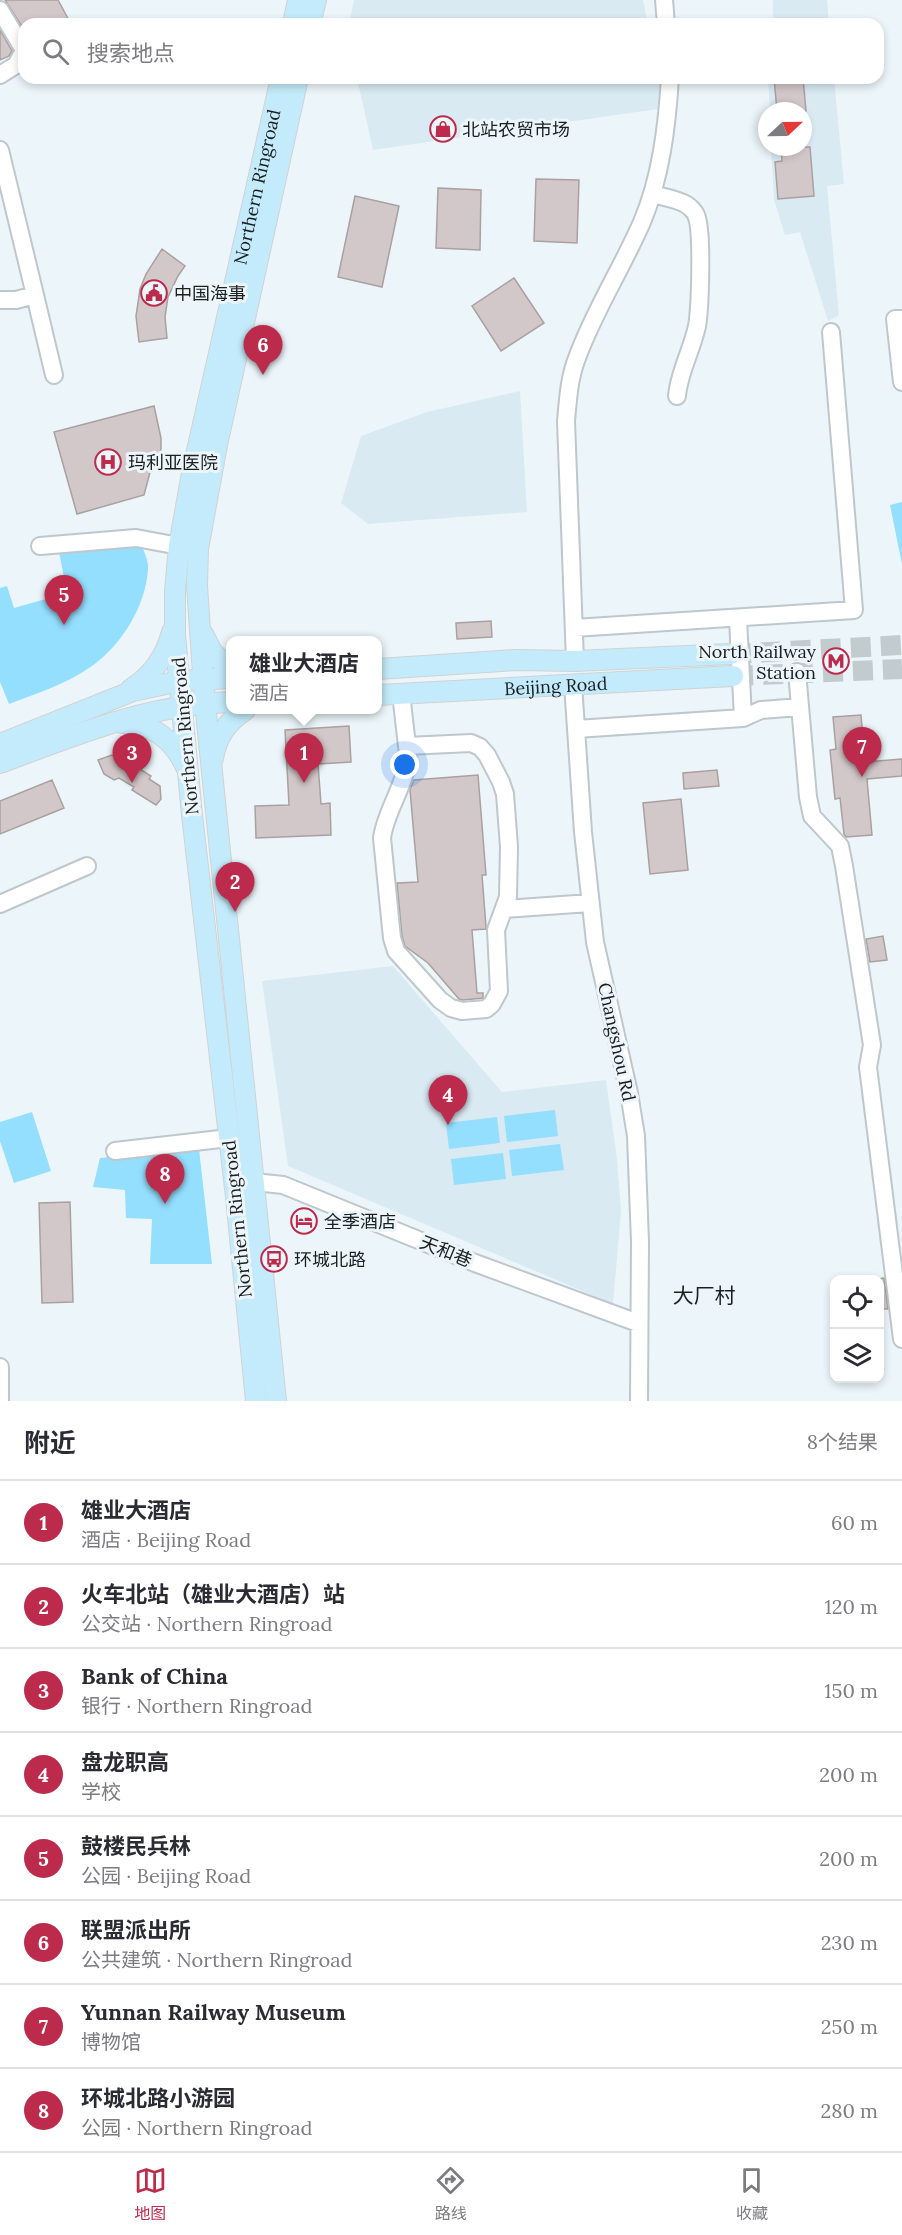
<!DOCTYPE html>
<html lang="zh">
<head>
<meta charset="utf-8">
<style>
	body { margin:0; font-family:Lora,"Noto Sans SC",serif; background:#f7f7f7; color:#2b2b33 }
	.controls { position:absolute; right:18px; bottom:18px; display:grid; overflow:hidden; border-radius:12px; box-shadow:0 3px 9px #0003 }
	.controls button { width:54px; height:54px; display:grid; place-items:center; padding:0; border:0; border-bottom:2px solid #e1e1e2; background:#fff; color:#2b2b33; font:30px sans-serif }
	.compass { position:absolute; left:758px; top:102px; width:54px; height:54px; border-radius:50%; background:#fff; box-shadow:0 3px 9px #0003; rotate:68deg }
	.you { position:absolute; left:405px; top:765px; width:21px; height:21px; margin:-15px; border:4px solid #fff; border-radius:50%; background:#1a73e8; box-shadow:0 0 0 9px #1a73e833 }
	.badge { display:grid; place-items:center; width:39px; height:39px; border-radius:50%; background:#bc2b4c; color:#fff; font-size:20px; font-weight:700 }
	.pin { position:absolute; translate:-50% -50px; filter:drop-shadow(0 2px 3px #0008) }
	.pin::after { content:''; position:absolute; top:32px; width:21px; height:18px; background:inherit; clip-path:polygon(0 0,100% 0,50% 100%) }
	.popup { position:absolute; left:226px; top:636px; width:156px; height:78px; box-sizing:border-box; display:grid; place-content:center; border-radius:12px; background:#fff; filter:drop-shadow(0 2px 4px #0005); font-size:20px; white-space:nowrap; color:#7c7c81 }
	.popup b { font-size:22px; color:#2b2b33 }
	.popup::after { content:''; position:absolute; left:50%; top:100%; margin-left:-12px; border:12px solid transparent; border-top-color:#fff }
	.list { margin:0; padding:0; list-style:none }
	h2 { display:flex; justify-content:space-between; align-items:center; height:78px; margin:0; padding:0 24px; font-size:26px }
	h2 small { font-size:20px; font-weight:400; color:#7c7c81 }
	.list li { display:grid; grid-template-columns:39px 1fr auto; gap:18px; align-items:center; box-sizing:border-box; height:84px; padding:0 24px; border-top:2px solid #e1e1e2 }
	.list b { display:block; font-size:22px; white-space:nowrap }
	.list p { margin:0; font-size:20px; white-space:nowrap; color:#7c7c81 }
	.list em { font-size:20px; font-style:normal; color:#7c7c81 }
	.icon { flex:none; width:33px; height:33px; fill:none; stroke:currentColor; stroke-width:2; stroke-linecap:round; stroke-linejoin:round }
	.map { position:relative; flex:none; width:902px; height:1401px; overflow:hidden }
	.search { position:absolute; background:#fff; box-shadow:0 3px 9px #0003; left:18px; right:18px; top:18px; height:66px; display:flex; align-items:center; gap:15px; box-sizing:border-box; padding:0 21px; border-radius:18px; color:#7c7c81; font-size:22px }
	.sheet { height:750px; background:#fff }
	nav { display:flex; justify-content:space-around; align-items:center; box-sizing:border-box; height:84px; border-top:2px solid #e1e1e2; background:#fff; font-size:16px; color:#7c7c81 }
	nav a { display:grid; justify-items:center; gap:3px }
	nav .on { color:#bc2b4c }
	.map>svg:first-child { display:block }
	.built { fill:#d9eaf3 }
	.green { fill:#94defe }
	.building { fill:#d3c8c9; stroke:#aaa0a0; stroke-width:1.5 }
	.lines { fill:none; stroke-linecap:round; stroke-linejoin:round }
	.major-tunnel { stroke:#c2cbce; stroke-width:20; stroke-dasharray:20 10; stroke-linecap:butt }
	.minor-casing { stroke:#bec7cc; stroke-width:20 }
	.major-casing { stroke:#d1d2d2; stroke-width:22 }
	.minor { stroke:#fff; stroke-width:16 }
	.major { stroke:#c4ebfb; stroke-width:20 }
	.labels { text-anchor:middle; dominant-baseline:central; stroke-width:6; stroke-linejoin:round; paint-order:stroke }
	.poi-label { font-size:18px; fill:#1b1f20; stroke:#ecf6fa; text-anchor:start }
	.street-label { font-size:18px; fill:#1b1f20; stroke:#ecf6fa }
	.quarter-label { font-size:21px; fill:#1b1f20; stroke:#ecf6fa }
</style>
</head>
<body>
<div class="map">
<svg width="902" height="1401" viewBox="0 0 902 1401">
	<rect width="100%" height="100%" fill="#ecf6fa"/>
	<path class="built" d="M 354,0 L 643,0 L 648,24 L 349,24 Z
		M 773,0 L 827,0 L 829,24 L 773,24 Z
		M 357,78 L 659,78 L 665,108 L 373,150 Z
		M 768,78 L 834,78 L 844,184 L 827,186 L 839,315 L 828,321 L 800,232 L 785,235 L 774,200 L 771,147 L 803,147 L 803,111 L 770,111 Z
		M 520,391 L 527,512 L 368,524 L 341,503 L 361,436 L 427,412 Z
		M 393,966 L 502,1092 L 606,1080 L 617,1159 L 621,1212 L 613,1304 L 288,1166 L 262,981 Z"/>
	<path class="green" d="M 902,502 L 902,564 L 890,505 Z
		M 141,543 C 143,550 149,561 148,569 C 146,605 122,645 92,666 C 67,684 37,693 9,704 L 0,682 L 0,588 L 7,586 L 14,608 L 67,593 L 59,552 Z
		M 555,1110 L 558,1136 L 507,1142 L 504,1116 Z
		M 32,1112 L 51,1171 L 14,1183 L 0,1141 L 0,1122 Z
		M 497,1117 L 500,1143 L 449,1149 L 446,1123 Z
		M 560,1144 L 564,1170 L 512,1176 L 509,1150 Z
		M 199,1149 L 212,1264 L 150,1264 L 152,1219 L 126,1218 L 125,1190 L 93,1187 L 100,1158 Z
		M 503,1153 L 506,1179 L 454,1185 L 451,1159 Z"/>
	<path class="building" d="M 5,0 L 58,0 L 71,24 L 24,24 L 23,28 Z
		M 0,30 L 12,51 L 9,56 L 0,60 Z
		M 774,78 L 803,78 L 806,111 L 777,111 Z
		M 781,147 L 810,147 L 814,196 L 778,199 L 775,162 L 782,161 Z
		M 536,179 L 579,180 L 577,243 L 534,241 Z
		M 438,188 L 481,190 L 480,250 L 436,248 Z
		M 355,196 L 399,206 L 382,287 L 338,277 Z
		M 162,249 L 185,266 L 178,276 L 168,297 L 165,317 L 167,338 L 139,342 L 136,316 L 140,289 L 146,274 Z
		M 514,278 L 544,323 L 501,351 L 472,306 Z
		M 154,406 L 161,438 L 161,449 L 157,460 L 152,465 L 144,495 L 77,514 L 54,432 Z
		M 491,621 L 492,637 L 457,639 L 456,623 Z
		M 861,715 L 865,762 L 902,759 L 902,776 L 867,779 L 872,835 L 846,837 L 844,834 L 840,798 L 835,799 L 830,750 L 836,749 L 833,717 Z
		M 349,726 L 351,762 L 318,764 L 321,804 L 330,803 L 331,835 L 256,838 L 255,806 L 289,805 L 285,730 Z
		M 112,755 L 123,762 L 125,760 L 151,776 L 149,779 L 160,786 L 161,799 L 156,805 L 132,790 L 134,787 L 119,778 L 114,780 L 104,774 L 98,760 Z
		M 717,770 L 719,786 L 684,789 L 683,773 Z
		M 478,775 L 486,875 L 482,875 L 486,927 L 486,929 L 472,930 L 477,993 L 483,993 L 483,998 L 463,1000 L 459,999 L 428,963 L 405,946 L 402,936 L 397,883 L 418,882 L 410,790 L 414,780 Z
		M 52,780 L 64,808 L 0,834 L 0,801 Z
		M 681,799 L 688,870 L 650,874 L 643,803 Z
		M 883,936 L 887,960 L 870,962 L 866,939 Z
		M 70,1202 L 73,1302 L 42,1303 L 39,1203 Z
		M 884,1278 L 888,1309 L 879,1309 L 879,1279 Z"/>
	<g class="lines">
		<path class="major-tunnel" d="M 731,654 L 902,645
			M 733,676 L 902,669"/>
		<g class="minor-casing">
			<path id="minor" d="M 664,0 L 666,24
				M 0,10 L 24,50
				M 0,75 L 16,65 L 24,51
				M 0,150 L 35,295 L 16,300 L 0,300
				M 652,194 C 663,197 678,199 687,205 C 690,207 695,212 696,215 C 703,229 700,309 697,326 C 692,350 679,372 677,396
				M 35,295 L 54,375
				M 902,319 L 895,319 L 902,382
				M 40,546 L 136,538 L 179,546
				M 738,619 L 743,718
				M 574,628 L 854,610 L 831,332
				M 575,661 L 566,421 C 568,400 569,378 577,358 C 594,311 622,268 642,222 C 661,177 667,126 670,78
				M 797,672 L 808,797 L 812,816 L 840,846 L 844,866 L 872,1045 L 868,1067 L 902,1339
				M 573,684 L 583,832 L 595,942 L 629,1093 L 636,1136 L 640,1242 L 639,1401
				M 401,693 L 407,746 C 412,778 386,807 382,838 L 392,938 L 396,951 L 440,1000 L 451,1008 L 462,1011 L 486,1009 L 492,1004 L 499,991 L 496,930 L 508,897 L 509,847 L 505,794 L 501,782 L 487,755 L 480,747 L 471,743 L 407,746
				M 576,729 L 743,718 L 761,710 L 799,707
				M 0,904 L 87,866
				M 505,909 L 590,903
				M 115,1151 L 229,1138
				M 254,1182 L 283,1185 L 475,1263 L 638,1323
				M 0,1367 L 0,1401"/>
		</g>
		<g class="major-casing">
			<g id="major">
				<path d="M 293,24 L 298,0"/>
				<path d="M 310,24 L 316,0"/>
				<path d="M 203,634 L 212,652 L 230,669"/>
				<path d="M 378,669 L 516,660 L 575,661 L 731,654"/>
				<path d="M 131,689 C 152,676 166,655 172,632"/>
				<path id="s1" d="M 378,695 L 733,676"/>
				<path d="M 121,723 C 151,722 174,740 186,767"/>
				<path d="M 0,744 L 133,691 L 180,681 L 230,678"/>
				<path d="M 213,758 C 217,736 227,722 245,710"/>
				<path d="M 0,763 C 78,734 146,705 230,702"/>
				<path id="s2" d="M 256,1401 L 236,1197 L 192,815 L 175,635 L 175,591 L 179,546 L 192,473 L 281,78"/>
				<path d="M 276,1401 L 205,703 L 197,586 L 198,549 L 217,445 L 298,78"/>
			</g>
		</g>
		<use href="#minor" class="minor"/>
		<use href="#major" class="major"/>
	</g>
	<defs>
		<g id="shop-ring" transform="scale(1.35)"><circle r="9.5" fill="#ecf6fa" stroke="#bc2b4c" stroke-width="1.5"/><path d="M-5-2.5h2.3a2.7 3.5 0 0 1 5.4 0H5L5.5 6h-11ZM-1.5-2.5h3a1.5 2.3 0 0 0-3 0Z" fill="#bc2b4c"/></g>
		<g id="civic-ring" transform="scale(1.35)"><circle r="9.5" fill="#ecf6fa" stroke="#bc2b4c" stroke-width="1.5"/><path d="M-.6-6.5H3V-4.5H.6V-3L4-1V1h2V6H-6V1h2V-1L-.6-3ZM-1.2 2.5V6h2.4V2.5Z" fill="#bc2b4c"/></g>
		<g id="hospital-ring" transform="scale(1.35)"><circle r="9.5" fill="#ecf6fa" stroke="#bc2b4c" stroke-width="1.5"/><path d="M-5-5h3v3.5h4V-5h3V5h-3V1.5h-4V5h-3Z" fill="#bc2b4c"/></g>
		<g id="metro-ring" transform="scale(1.35)"><circle r="9.5" fill="#ecf6fa" stroke="#bc2b4c" stroke-width="1.5"/><path d="M-5.5 5V-5H-3L0 0L3-5H5.5V5H3V-.5L0 4L-3-.5V5Z" fill="#bc2b4c"/></g>
		<g id="hotel-ring" transform="scale(1.35)"><circle r="9.5" fill="#ecf6fa" stroke="#bc2b4c" stroke-width="1.5"/><path d="M-6-4.5h1.5V1H6V5H4.5V3h-9V5H-6ZM-4 0a1.8 1.8 0 1 1 3.6 0ZM.5 0V-2.5h3Q6-2.5 6 0Z" fill="#bc2b4c"/></g>
		<g id="bus-ring" transform="scale(1.35)"><circle r="9.5" fill="#ecf6fa" stroke="#bc2b4c" stroke-width="1.5"/><path d="M-5-6H5V4H4V6H2V4H-2V6H-4V4H-5ZM-3.5-4V0h7V-4ZM-3.5 1.2v1.5H-2V1.2ZM2 1.2v1.5H3.5V1.2Z" fill="#bc2b4c"/></g>
	</defs>
	<g fill-rule="evenodd">
		<use href="#shop-ring" x="443" y="129"/>
		<use href="#civic-ring" x="154" y="293"/>
		<use href="#hospital-ring" x="108" y="462"/>
		<use href="#metro-ring" x="836" y="661"/>
		<use href="#hotel-ring" x="304" y="1221"/>
		<use href="#bus-ring" x="274" y="1259"/>
	</g>
	<g class="labels">
		<g class="poi-label">
			<text x="462" y="129">北站农贸市场</text>
			<text x="174" y="293">中国海事</text>
			<text x="128" y="462">玛利亚医院</text>
			<text x="816" y="651" text-anchor="end">North Railway<tspan x="816" dy="21">Station</tspan></text>
			<text x="324" y="1221">全季酒店</text>
			<text x="294" y="1259">环城北路</text>
		</g>
		<g class="street-label">
			<text stroke="none"><textPath href="#s2" startOffset="1227">Northern Ringroad</textPath></text>
			<text stroke="none"><textPath href="#s1" startOffset="178">Beijing Road</textPath></text>
			<text transform="translate(185 736) rotate(-95)">Northern Ringroad</text>
			<text transform="translate(617 1042) rotate(78)">Changshou Rd</text>
			<text transform="translate(237 1219) rotate(-96)">Northern Ringroad</text>
			<text transform="translate(446 1251) rotate(22)">天和巷</text>
		</g>
		<g class="quarter-label">
			<text x="704" y="1295">大厂村</text>
		</g>
	</g>
</svg>
<div class="controls">
<button><svg class="icon" aria-label="locate" viewBox="0 0 24 24"><circle cx="12" cy="12" r="6"/><path d="M12 2v4M12 18v4M2 12h4M18 12h4"/></svg></button>
<button><svg class="icon" aria-label="layers" viewBox="0 0 24 24"><path d="M12 4l9 5-9 5-9-5zM3 14l9 5 9-5"/></svg></button>
</div>
<svg class="compass" viewBox="-18 -18 36 36"><path d="M0-13l5 13h-10z" fill="#e53935"/><path d="M0 13l5-13h-10z" fill="#7c7c81"/></svg>
<div class="you"></div>
<div class="pin badge" style="left:304px;top:783px">1</div>
<div class="popup"><b>雄业大酒店</b>酒店</div>
<div class="pin badge" style="left:235px;top:912px">2</div>
<div class="pin badge" style="left:132px;top:783px">3</div>
<div class="pin badge" style="left:448px;top:1125px">4</div>
<div class="pin badge" style="left:64px;top:625px">5</div>
<div class="pin badge" style="left:263px;top:375px">6</div>
<div class="pin badge" style="left:862px;top:777px">7</div>
<div class="pin badge" style="left:165px;top:1204px">8</div>
<div class="search"><svg class="icon" aria-label="search" viewBox="0 0 24 24"><circle cx="10" cy="10" r="6"/><path d="M15 15l6 6"/></svg>搜索地点</div>
</div>
<section class="sheet">
<h2>附近<small>8个结果</small></h2>
<ul class="list">
<li><span class="badge">1</span><div><b>雄业大酒店</b><p>酒店 · Beijing Road</p></div><em>60 m</em></li>
<li><span class="badge">2</span><div><b>火车北站（雄业大酒店）站</b><p>公交站 · Northern Ringroad</p></div><em>120 m</em></li>
<li><span class="badge">3</span><div><b>Bank of China</b><p>银行 · Northern Ringroad</p></div><em>150 m</em></li>
<li><span class="badge">4</span><div><b>盘龙职高</b><p>学校</p></div><em>200 m</em></li>
<li><span class="badge">5</span><div><b>鼓楼民兵林</b><p>公园 · Beijing Road</p></div><em>200 m</em></li>
<li><span class="badge">6</span><div><b>联盟派出所</b><p>公共建筑 · Northern Ringroad</p></div><em>230 m</em></li>
<li><span class="badge">7</span><div><b>Yunnan Railway Museum</b><p>博物馆</p></div><em>250 m</em></li>
<li><span class="badge">8</span><div><b>环城北路小游园</b><p>公园 · Northern Ringroad</p></div><em>280 m</em></li>
</ul>
</section>
<nav>
<a class="on"><svg class="icon" aria-label="map" viewBox="0 0 24 24"><path d="M3 6l6-2 6 2 6-2v14l-6 2-6-2-6 2zM9 4v14M15 6v14"/></svg>地图</a>
<a><svg class="icon" aria-label="directions" viewBox="0 0 24 24"><path d="M12 3l9 9-9 9-9-9zM9 14v-3h6M13 9l2 2-2 2"/></svg>路线</a>
<a><svg class="icon" aria-label="saved" viewBox="0 0 24 24"><path d="M7 4h10v16l-5-4-5 4z"/></svg>收藏</a>
</nav>
</body>
</html>
